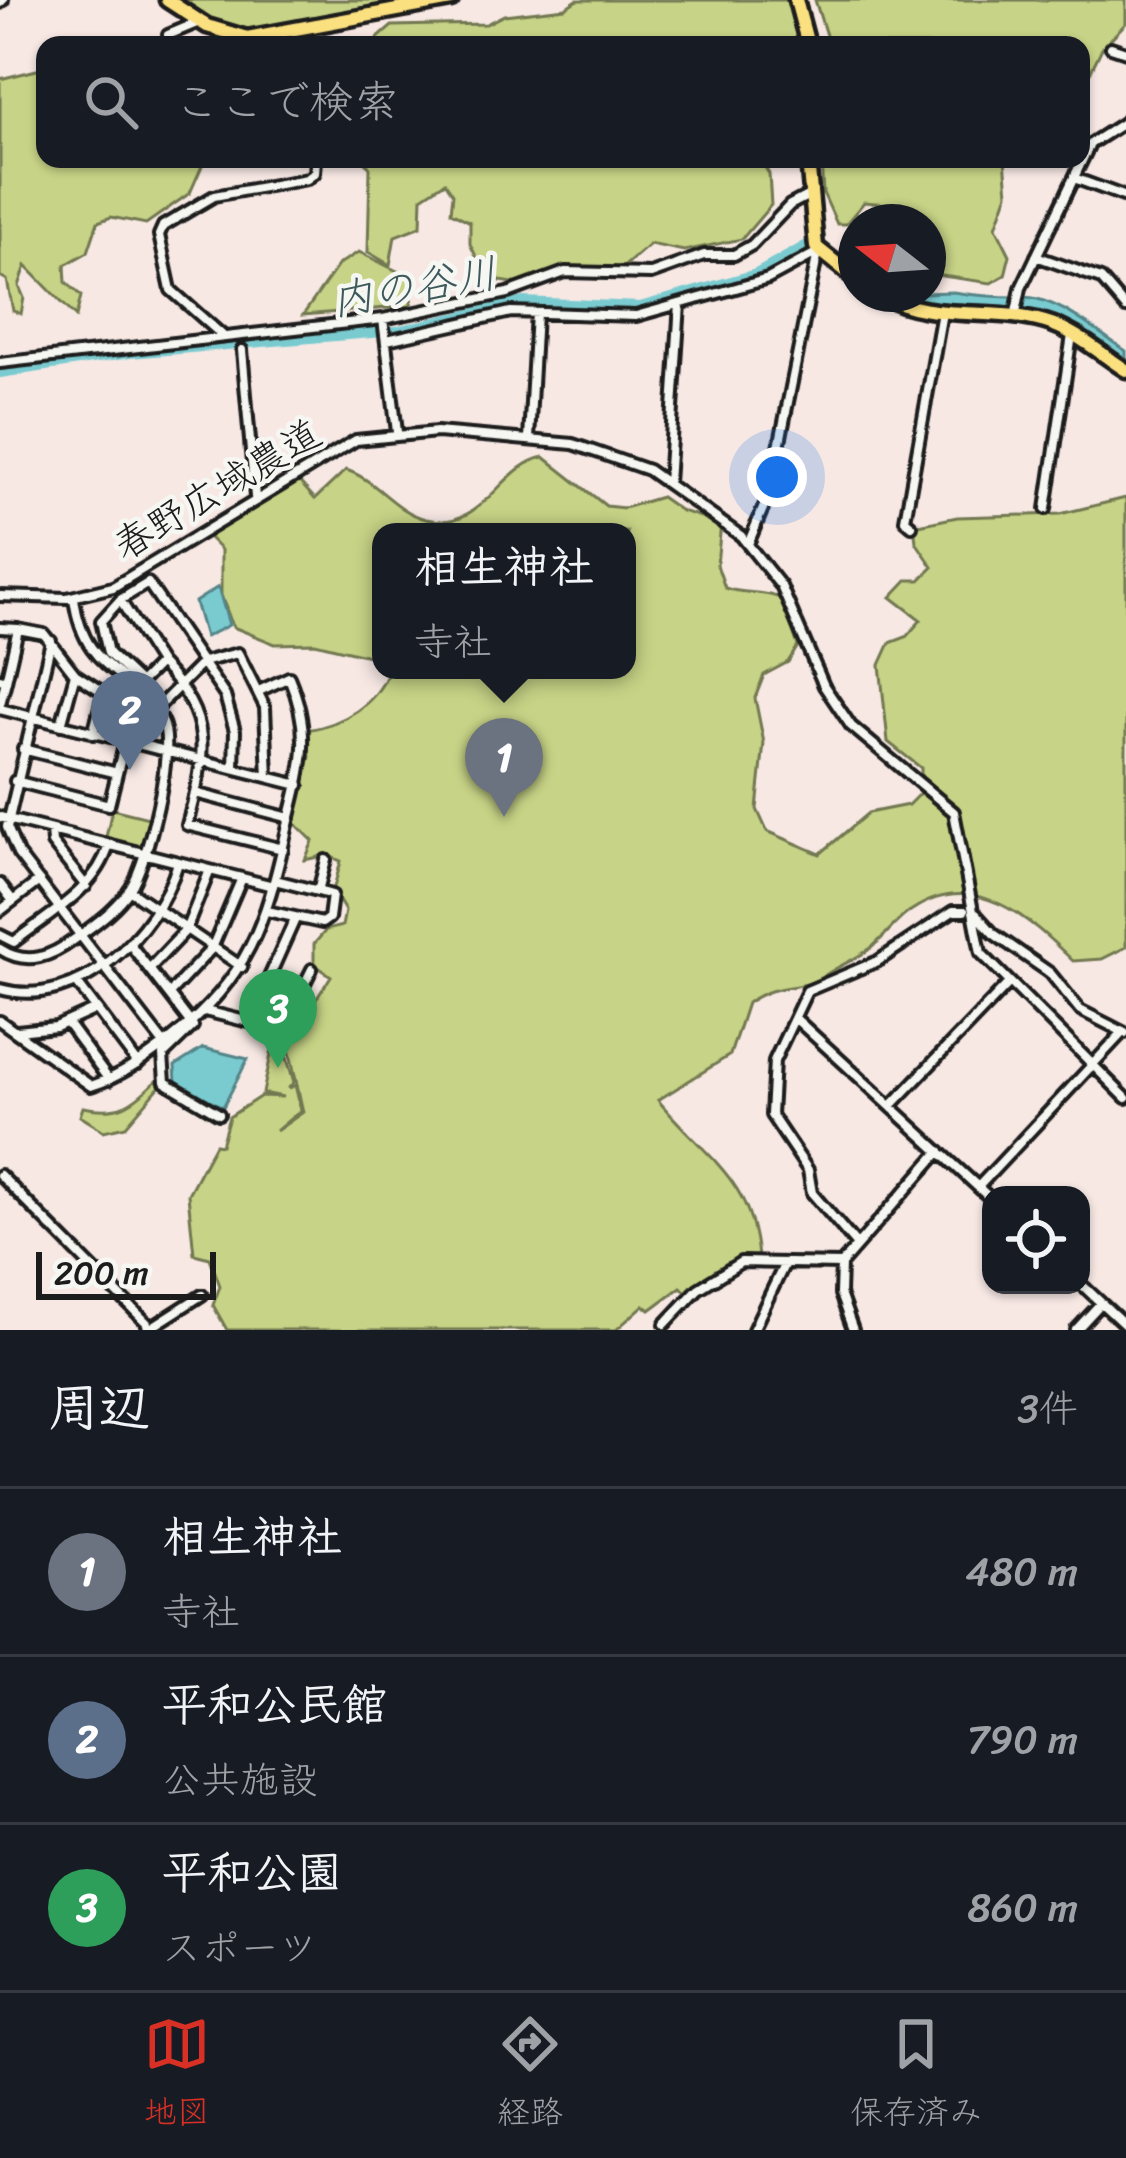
<!DOCTYPE html>
<html lang="ja">
<head>
<meta charset="utf-8">
<style>
	body { margin:0; font-family:Sriracha,"Klee One",sans-serif; background:#20242c; color:#f1f3f6 }
	.controls { position:absolute; right:36px; bottom:36px; display:grid; overflow:hidden; border-radius:24px; box-shadow:0 3px 9px #0004 }
	.controls button { width:108px; height:108px; display:grid; place-items:center; padding:0; border:0; border-bottom:3px solid #363941; background:#171b24; color:#f1f3f6; font:60px sans-serif }
	.compass { position:absolute; left:838px; top:204px; width:108px; height:108px; border-radius:50%; background:#171b24; box-shadow:0 3px 9px #0004; rotate:287deg }
	.scale { position:absolute; left:36px; bottom:30px; width:180px; box-sizing:border-box; padding-left:12px; border:6px solid #1c1c1c; border-top:0; font-size:33px; line-height:42px; white-space:nowrap; color:#1c1c1c; -webkit-text-stroke:9px #f6f6f2; paint-order:stroke }
	.you { position:absolute; left:777px; top:477px; width:42px; height:42px; margin:-30px; border:9px solid #fff; border-radius:50%; background:#1a73e8; box-shadow:0 0 0 18px #1a73e833 }
	.badge { display:grid; place-items:center; width:78px; height:78px; border-radius:50%; background:#d93025; color:#fff; font-size:39px; font-weight:700 }
	.pin { position:absolute; translate:-50% -99px; filter:drop-shadow(0 3px 6px #0008) }
	.pin::after { content:''; position:absolute; top:63px; width:42px; height:36px; background:inherit; clip-path:polygon(0 0,100% 0,50% 100%) }
	.popup { position:absolute; left:372px; top:523px; width:264px; height:156px; box-sizing:border-box; display:grid; place-content:center; border-radius:24px; background:#171b24; filter:drop-shadow(0 3px 9px #0005); font-size:39px; white-space:nowrap; color:#9ea1a6 }
	.popup b { font-size:45px; color:#f1f3f6 }
	.popup::after { content:''; position:absolute; left:50%; top:100%; margin-left:-24px; border:24px solid transparent; border-top-color:#171b24 }
	.list { margin:0; padding:0; list-style:none }
	h2 { display:flex; justify-content:space-between; align-items:center; height:156px; margin:0; padding:0 48px; font-size:51px }
	h2 small { font-size:39px; font-weight:400; color:#9ea1a6 }
	.list li { display:grid; grid-template-columns:78px 1fr auto; gap:36px; align-items:center; box-sizing:border-box; height:168px; padding:0 48px; border-top:3px solid #363941 }
	.list b { display:block; font-size:45px; white-space:nowrap }
	.list p { margin:0; font-size:39px; white-space:nowrap; color:#9ea1a6 }
	.list em { font-size:39px; font-style:normal; color:#9ea1a6 }
	.icon { flex:none; width:66px; height:66px; fill:none; stroke:currentColor; stroke-width:2; stroke-linecap:round; stroke-linejoin:round }
	.map { position:relative; flex:none; width:1126px; height:1330px; overflow:hidden }
	.search { position:absolute; background:#171b24; box-shadow:0 3px 9px #0004; left:36px; right:36px; top:36px; height:132px; display:flex; align-items:center; gap:30px; box-sizing:border-box; padding:0 42px; border-radius:24px; color:#9ea1a6; font-size:45px }
	.sheet { height:660px; background:#171b24 }
	nav { display:flex; justify-content:space-around; align-items:center; box-sizing:border-box; height:168px; border-top:3px solid #363941; background:#171b24; font-size:33px; color:#9ea1a6 }
	nav a { display:grid; justify-items:center; gap:6px }
	nav .on { color:#d93025 }
	.map>svg:first-child { display:block }
	.green { fill:#c7d386; stroke:#727851; stroke-width:3 }
	.water { fill:#7acbd0; stroke:#548588; stroke-width:3 }
	.lines { fill:none; stroke-linecap:round; stroke-linejoin:round }
	.river { stroke:#7acbd0; stroke-width:10 }
	.minor-casing { stroke:#1c1c1c; stroke-width:16 }
	.major-casing { stroke:#1c1c1c; stroke-width:21 }
	.minor { stroke:#f6f6f2; stroke-width:8 }
	.major { stroke:#fbe080; stroke-width:12 }
	.labels { text-anchor:middle; dominant-baseline:central; stroke-width:9; stroke-linejoin:round; paint-order:stroke }
	.street-label { font-size:39px; fill:#1c1c1c; stroke:#f6f6f2 }
	.water-label { font-size:42px; font-style:italic; fill:#3d595b; stroke:#f6f6f2 }
</style>
</head>
<body>
<div class="map">
<svg width="1126" height="1330" viewBox="0 0 1126 1330">
	<rect width="100%" height="100%" fill="#f7e8e4"/>
	<filter id="ink" filterUnits="userSpaceOnUse"><feTurbulence type="fractalNoise" baseFrequency=".00833" numOctaves="2"/><feDisplacementMap in="SourceGraphic" scale="24" xChannelSelector="R" yChannelSelector="G"/><feConvolveMatrix kernelMatrix="1 2 1 2 8 2 1 2 1" color-interpolation-filters="sRGB"/></filter>
	<g filter="url(#ink)">
		<path class="green" d="M 177,0 L 410,0 L 250,33 L 216,27 Z
			M 577,0 L 795,0 L 807,45 L 370,45 L 392,26 L 486,24 L 504,15 L 565,8 Z
			M 815,0 L 1126,0 L 1126,23 L 1102,48 L 1081,91 L 1081,45 L 829,45 Z
			M 45,68 L 45,159 L 205,159 L 190,193 L 146,224 L 111,217 L 98,222 L 88,252 L 65,265 L 66,282 L 81,296 L 76,317 L 26,266 L 19,286 L 24,298 L 21,314 L 13,311 L 7,280 L 0,276 L 0,79 Z
			M 363,159 L 760,159 L 769,174 L 771,205 L 742,239 L 684,251 L 650,244 L 619,271 L 554,278 L 540,287 L 487,279 L 470,244 L 470,222 L 451,212 L 453,194 L 445,182 L 422,197 L 421,226 L 395,236 L 390,265 L 368,252 L 370,168 Z
			M 821,159 L 1005,159 L 1008,193 L 996,227 L 1010,255 L 1005,275 L 991,283 L 928,274 L 928,222 L 894,222 L 886,204 L 864,202 L 846,224 L 837,224 L 823,193 Z
			M 359,252 L 413,279 L 411,306 L 303,315 L 339,264 Z
			M 544,457 L 606,506 L 624,508 L 661,497 L 681,511 L 721,523 L 717,565 L 725,588 C 746,595 762,590 782,599 L 798,646 L 788,662 L 764,675 L 755,698 L 764,743 L 757,809 L 767,831 L 820,854 L 868,813 L 908,805 L 921,792 L 921,768 L 888,742 L 880,665 L 890,643 L 906,637 L 921,620 L 891,597 L 907,580 L 920,580 L 933,567 L 916,542 L 914,526 L 957,517 L 1060,514 L 1126,498 L 1126,947 L 1102,959 L 1073,961 C 1030,919 975,868 912,910 C 896,920 886,936 871,948 C 857,959 838,966 824,976 C 802,992 780,980 747,1003 L 730,1055 L 658,1100 C 704,1157 752,1177 758,1258 L 727,1265 L 687,1293 L 681,1287 L 650,1310 L 644,1305 L 616,1330 L 227,1330 L 213,1305 L 220,1286 L 210,1258 L 194,1254 L 188,1194 L 215,1144 L 221,1145 L 229,1117 L 261,1096 L 283,1097 L 263,1093 L 273,1045 L 286,1055 L 294,1082 L 288,1089 L 295,1085 L 301,1110 L 276,1131 L 303,1112 L 290,1053 L 274,1041 L 270,1030 L 281,1011 L 312,1006 L 331,976 L 314,964 L 314,944 L 326,930 L 342,926 L 345,911 L 333,891 L 341,861 L 327,855 L 305,860 L 313,841 L 292,820 L 310,757 L 307,730 C 343,724 376,705 389,670 L 627,670 L 627,532 L 381,532 L 381,659 L 315,643 L 275,644 L 233,627 L 221,595 L 221,550 L 207,536 L 217,524 L 295,477 L 315,499 L 346,470 C 376,479 394,511 426,519 C 483,533 500,465 544,457 Z
			M 112,809 L 149,818 L 141,851 L 105,842 Z
			M 156,1081 L 161,1085 L 126,1126 L 104,1131 L 80,1116 L 83,1107 C 119,1114 130,1106 156,1081 Z"/>
		<path class="water" d="M 953,292 C 977,296 998,297 1021,297 C 1056,296 1098,333 1126,351 L 1126,364 L 1049,314 L 991,306 L 928,309 L 887,294 Z
			M 218,587 L 229,625 L 205,637 L 195,602 Z
			M 203,1048 L 248,1059 L 223,1107 L 176,1082 L 175,1066 Z"/>
		<g class="lines">
			<path class="river" d="M 0,373 L 130,353 L 396,331 L 523,302 L 640,307 L 756,274 L 821,237"/>
			<g class="minor-casing">
				<path id="minor" d="M 0,3 L 3,0
					M 168,35 L 199,22
					M 1111,47 L 1126,52
					M 1074,178 L 1126,197
					M 1036,256 L 1101,279 L 1126,308
					M 1015,317 L 1021,288 L 1090,144 L 1126,121
					M 383,319 L 397,432
					M 222,335 L 171,290 L 159,235 L 163,226 L 214,196 L 307,179 L 315,173 L 316,159
					M 387,340 L 511,312 L 636,316 L 768,279 L 818,252
					M 242,350 L 255,497
					M 0,363 L 383,319 L 508,293 L 565,272 L 651,274 L 704,255 L 734,255 L 752,245 L 790,205 L 811,194
					M 529,439 L 536,313
					M 668,483 L 680,304
					M 1046,509 L 1072,335
					M 912,526 L 905,520 L 942,312
					M 748,544 L 770,492 L 818,252
					M 0,596 L 67,598 L 113,587 L 356,440 L 437,432 L 573,444 L 648,470 L 741,536 L 781,586 L 824,686 L 851,726 L 954,812 L 981,953 L 1126,1098
					M 120,600 L 160,663 L 140,683 L 108,653 L 101,621 L 120,600 L 148,583 L 225,696 L 235,731 L 234,768
					M 0,628 L 18,629
					M 51,641 L 7,827 L 18,854 L 164,1044
					M 160,663 C 216,720 205,755 187,825 L 283,849
					M 0,679 L 6,681 L 0,704
					M 6,681 L 18,629 L 44,634 L 75,674 L 141,717 L 134,744
					M 0,709 L 299,785
					M 155,710 L 203,662 L 238,653 L 265,707 L 268,777
					M 61,725 L 75,674
					M 93,734 L 104,691
					M 23,749 L 117,773
					M 15,781 L 109,805 L 125,742
					M 195,793 L 290,818
					M 0,817 L 273,886
					M 51,830 L 52,843 L 86,886
					M 275,880 L 318,891 L 326,860
					M 0,884 L 13,901
					M 129,890 L 242,967
					M 0,911 L 39,881
					M 267,911 L 322,923 L 329,918 L 332,895 L 318,891
					M 976,914 L 994,934 L 1050,973 L 1080,1010 L 1125,1033
					M 0,935 L 14,942 C 49,914 96,890 109,845
					M 129,943 L 193,1026 L 163,1055 L 165,1082 L 219,1114
					M 0,949 C 28,967 52,956 75,939 C 95,924 116,910 130,889 C 147,864 177,747 162,721 C 131,666 84,675 74,598
					M 150,968 L 186,930 L 210,870
					M 77,983 L 138,1064
					M 0,989 C 79,1011 157,933 178,863
					M 169,994 L 212,948 L 242,878
					M 262,997 L 286,1008 L 294,1005 L 312,969
					M 205,1011 L 249,1022 L 295,919
					M 796,1019 L 991,1199
					M 0,1021 L 91,1086 C 122,1076 144,1060 170,1040 C 249,977 265,925 287,829 C 301,770 314,737 289,677 L 261,690
					M 67,1023 L 109,1080
					M 17,1031 L 56,1027 L 96,1009
					M 891,1106 L 1008,984
					M 0,1175 L 147,1323 L 148,1330
					M 978,1187 L 1123,1032
					M 855,1243 L 812,1193 L 808,1170 L 771,1115 L 774,1061 L 807,991 L 878,961 L 953,911 L 964,911
					M 1081,1284 L 1126,1326
					M 665,1324 L 698,1289 L 741,1262 L 841,1264
					M 149,1329 L 202,1295
					M 753,1330 L 785,1263
					M 853,1330 L 840,1294 L 841,1264 L 940,1151
					M 1076,1330 L 1101,1303"/>
			</g>
			<g class="major-casing">
				<path id="major" d="M 167,0 L 207,26 L 247,38 L 451,0
					M 796,0 L 808,45
					M 808,159 L 816,247 L 856,279
					M 880,294 C 931,323 989,306 1045,322 C 1074,330 1101,354 1126,370"/>
			</g>
			<use href="#minor" class="minor"/>
			<use href="#major" class="major"/>
		</g>
	</g>
	<g class="labels">
		<g class="street-label">
			<text transform="translate(217 489) rotate(-31)">春野広域農道</text>
		</g>
		<g class="water-label">
			<text transform="translate(414 287) rotate(-10)">内の谷川</text>
		</g>
	</g>
</svg>
<div class="controls">
<button><svg class="icon" aria-label="locate" viewBox="0 0 24 24"><circle cx="12" cy="12" r="6"/><path d="M12 2v4M12 18v4M2 12h4M18 12h4"/></svg></button>
</div>
<svg class="compass" viewBox="-18 -18 36 36"><path d="M0-13l5 13h-10z" fill="#e53935"/><path d="M0 13l5-13h-10z" fill="#9ea1a6"/></svg>
<div class="scale">200 m</div>
<div class="you"></div>
<div class="pin badge" style="left:504px;top:817px;background:#6b7280">1</div>
<div class="popup"><b>相生神社</b>寺社</div>
<div class="pin badge" style="left:130px;top:770px;background:#5c6f8a">2</div>
<div class="pin badge" style="left:278px;top:1068px;background:#2e9e5b">3</div>
<div class="search"><svg class="icon" aria-label="search" viewBox="0 0 24 24"><circle cx="10" cy="10" r="6"/><path d="M15 15l6 6"/></svg>ここで検索</div>
</div>
<section class="sheet">
<h2>周辺<small>3件</small></h2>
<ul class="list">
<li><span class="badge" style="background:#6b7280">1</span><div><b>相生神社</b><p>寺社</p></div><em>480 m</em></li>
<li><span class="badge" style="background:#5c6f8a">2</span><div><b>平和公民館</b><p>公共施設</p></div><em>790 m</em></li>
<li><span class="badge" style="background:#2e9e5b">3</span><div><b>平和公園</b><p>スポーツ</p></div><em>860 m</em></li>
</ul>
</section>
<nav>
<a class="on"><svg class="icon" aria-label="map" viewBox="0 0 24 24"><path d="M3 6l6-2 6 2 6-2v14l-6 2-6-2-6 2zM9 4v14M15 6v14"/></svg>地図</a>
<a><svg class="icon" aria-label="directions" viewBox="0 0 24 24"><path d="M12 3l9 9-9 9-9-9zM9 14v-3h6M13 9l2 2-2 2"/></svg>経路</a>
<a><svg class="icon" aria-label="saved" viewBox="0 0 24 24"><path d="M7 4h10v16l-5-4-5 4z"/></svg>保存済み</a>
</nav>
</body>
</html>
